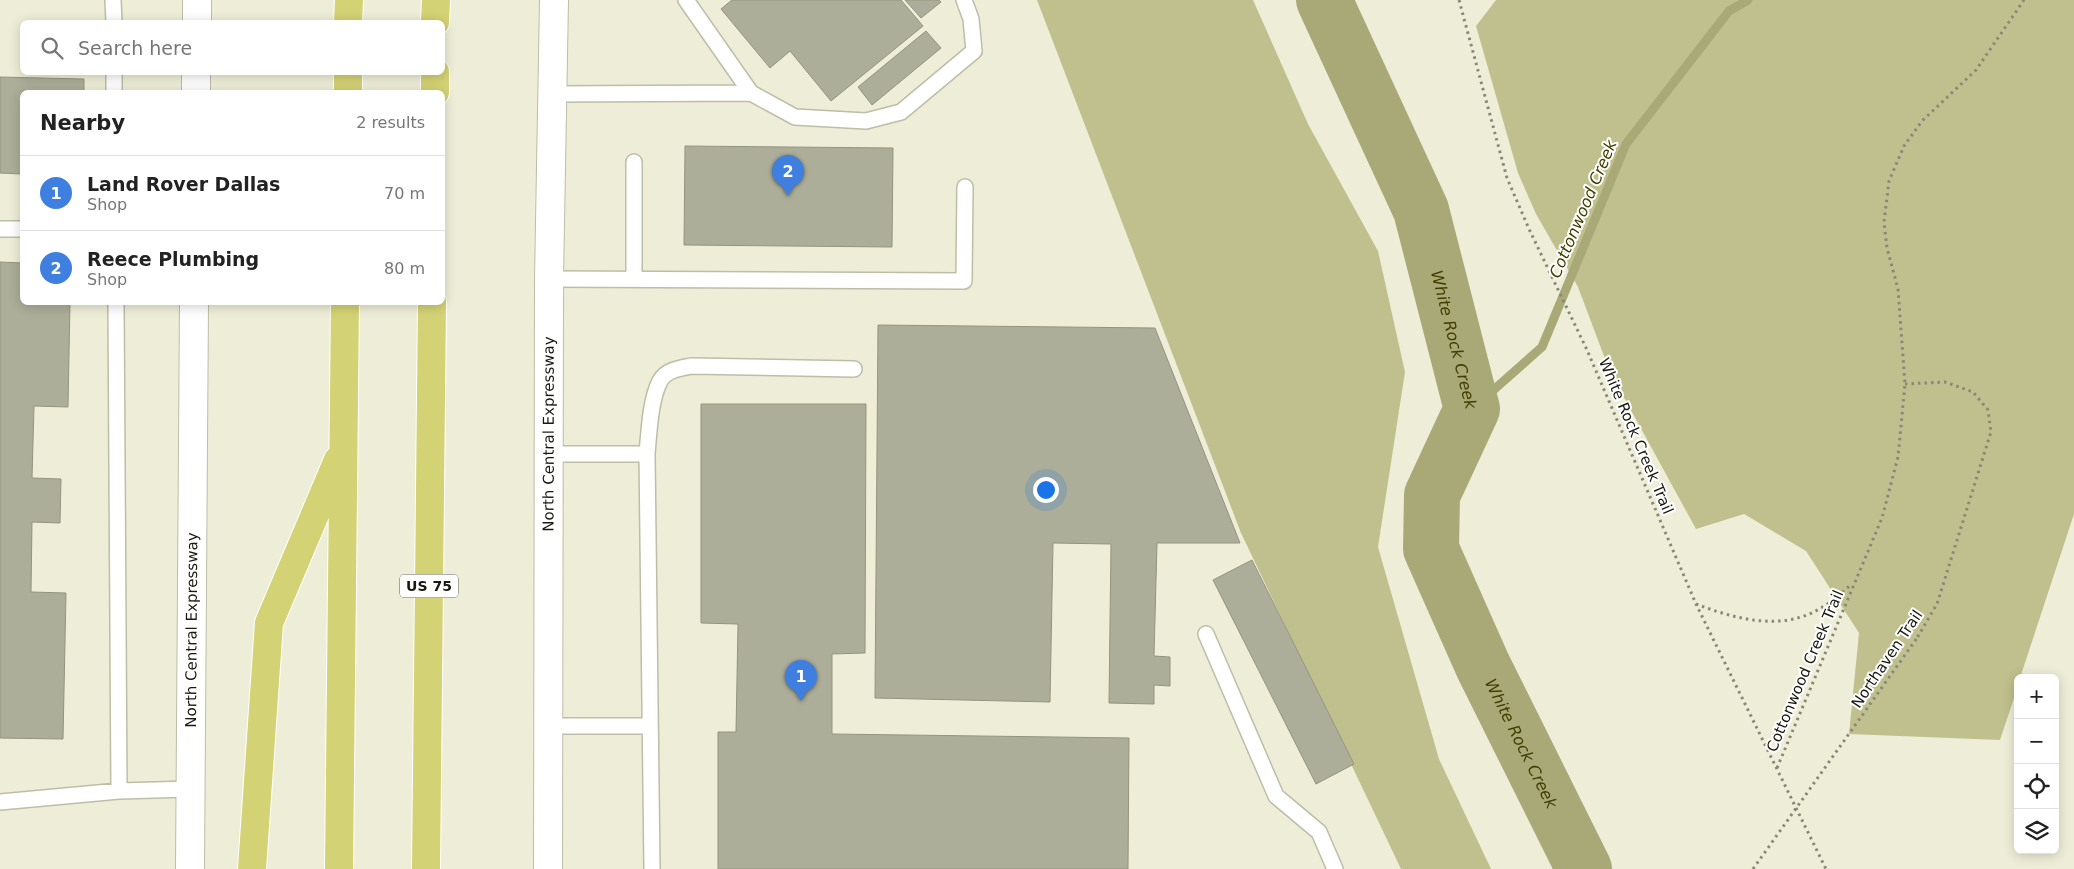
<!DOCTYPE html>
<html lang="en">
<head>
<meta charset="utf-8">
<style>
	body { margin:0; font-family:"DejaVu Sans",sans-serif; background:#f6f6f6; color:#222 }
	.controls { position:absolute; right:15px; bottom:15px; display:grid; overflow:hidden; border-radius:8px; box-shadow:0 2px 12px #0003 }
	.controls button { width:45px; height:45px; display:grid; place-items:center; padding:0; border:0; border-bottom:1px solid #e0e0e0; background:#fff; color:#222; font:25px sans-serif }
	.you { position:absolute; left:1045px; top:489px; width:18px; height:18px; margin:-12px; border:4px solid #fff; border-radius:50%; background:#1a73e8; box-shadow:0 0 0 8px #1a73e833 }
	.badge { display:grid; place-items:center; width:32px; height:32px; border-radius:50%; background:#111827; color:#fff; font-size:16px; font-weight:700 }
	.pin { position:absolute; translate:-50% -41px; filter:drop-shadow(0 1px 2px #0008) }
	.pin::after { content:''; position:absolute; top:26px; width:18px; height:15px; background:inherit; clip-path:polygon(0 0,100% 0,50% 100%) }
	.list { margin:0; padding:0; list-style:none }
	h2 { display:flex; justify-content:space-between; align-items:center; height:65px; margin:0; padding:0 20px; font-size:21px }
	h2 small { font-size:16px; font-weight:400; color:#767676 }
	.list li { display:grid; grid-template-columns:32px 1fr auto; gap:15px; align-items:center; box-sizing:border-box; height:75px; padding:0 20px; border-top:1px solid #e0e0e0 }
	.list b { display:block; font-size:19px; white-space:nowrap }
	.list p { margin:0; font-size:16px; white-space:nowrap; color:#767676 }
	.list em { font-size:16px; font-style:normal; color:#767676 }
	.icon { flex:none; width:28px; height:28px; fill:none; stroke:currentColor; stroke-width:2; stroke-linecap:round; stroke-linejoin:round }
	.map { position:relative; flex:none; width:2074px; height:869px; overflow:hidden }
	.search { position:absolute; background:#fff; box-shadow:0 2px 12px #0003; left:20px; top:20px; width:425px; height:55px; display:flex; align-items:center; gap:12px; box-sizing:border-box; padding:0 18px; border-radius:8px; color:#767676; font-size:19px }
	.panel { position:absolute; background:#fff; box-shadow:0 2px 12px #0003; left:20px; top:90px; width:425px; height:215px; border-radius:8px }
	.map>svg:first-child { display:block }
	.forest { fill:#c0c08e }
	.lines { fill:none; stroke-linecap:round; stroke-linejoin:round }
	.stream { stroke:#a9a978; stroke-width:9 }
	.river { stroke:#a9a978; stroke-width:56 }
	.building { fill:#adae99; stroke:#93947f }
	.lane-casing { stroke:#bdbda8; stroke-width:18 }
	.secondary-casing { stroke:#bdbda8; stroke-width:30 }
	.highway-casing { stroke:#fff; stroke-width:30 }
	.path { stroke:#888879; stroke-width:3; stroke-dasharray:2.5 4; stroke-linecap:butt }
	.lane { stroke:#fff; stroke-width:15 }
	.secondary { stroke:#fff; stroke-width:28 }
	.highway { stroke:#d3d274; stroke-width:28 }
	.path-bridge { stroke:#888879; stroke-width:3; stroke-dasharray:2.5 4; stroke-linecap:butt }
	.labels { text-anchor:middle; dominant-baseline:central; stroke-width:4; stroke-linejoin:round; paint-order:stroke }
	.shield { fill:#fff; stroke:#5d5d58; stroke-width:1 }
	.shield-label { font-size:14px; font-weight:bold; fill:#181810 }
	.street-label { font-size:15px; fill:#181810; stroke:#fff }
	.water-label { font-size:16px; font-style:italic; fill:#403f00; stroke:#fff }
</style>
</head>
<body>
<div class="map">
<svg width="2074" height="869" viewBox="0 0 2074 869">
	<rect width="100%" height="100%" fill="#eeeed8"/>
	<path class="forest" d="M 1037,0 L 1253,0 L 1308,124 L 1378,251 L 1405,372 L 1378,547 L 1439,759 L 1491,869 L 1401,869 L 1241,533 Z
		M 1496,0 L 2074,0 L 2074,514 L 2020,678 L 2018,678 L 2018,686 L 2000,740 L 1849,734 L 1859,633 L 1806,551 L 1744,514 L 1696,529 L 1610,372 L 1578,287 L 1536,214 L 1518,173 L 1476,26 Z"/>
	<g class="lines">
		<path class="stream" d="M 1472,409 L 1542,347 L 1626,144 L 1729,11 L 1748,0"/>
		<path class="river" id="s1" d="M 1324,0 L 1421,210 L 1472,409 L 1432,495 L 1431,549 L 1483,666 L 1584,869"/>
	</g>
	<path class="building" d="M 732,0 L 901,0 L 923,26 L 831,101 L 790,51 L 770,68 L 721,9 Z
		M 905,0 L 939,0 L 941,2 L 921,18 Z
		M 926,31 L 941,48 L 872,105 L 858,87 Z
		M 0,77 L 84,79 L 84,92 L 22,92 L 22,174 L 0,173 Z
		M 685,146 L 893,148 L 892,247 L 684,245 Z
		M 0,262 L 22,263 L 22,302 L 70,302 L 68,407 L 34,406 L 32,478 L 61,479 L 60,523 L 32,522 L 31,592 L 66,593 L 63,739 L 0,738 Z
		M 878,325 L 1155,328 L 1240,543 L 1157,543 L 1154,656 L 1170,657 L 1170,686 L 1154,685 L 1154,704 L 1109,703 L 1111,544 L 1053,543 L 1050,702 L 875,698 Z
		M 701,404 L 866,404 L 865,653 L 832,654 L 832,734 L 1129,738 L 1128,869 L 718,869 L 718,732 L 736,732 L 738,624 L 701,623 Z
		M 1252,560 L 1354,764 L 1316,784 L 1213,580 Z"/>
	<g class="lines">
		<g class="lane-casing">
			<path id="lane" d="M 113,0 L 114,22
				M 114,72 L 114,92
				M 751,93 L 795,117 L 866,121 L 901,112 L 974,51 L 971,19 L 964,0
				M 552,94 L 751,93 L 686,0
				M 0,229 L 22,229
				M 549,279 L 964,281 L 965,187
				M 634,279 L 634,162
				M 116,302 L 119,791
				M 549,454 L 647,454 L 652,869
				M 647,454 C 649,433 650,400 660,381 C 666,370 680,368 691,366 L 854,369
				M 1206,634 L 1276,796 L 1319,832 L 1335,869
				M 548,726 L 650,726
				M 0,802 L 119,791 L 191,789"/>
		</g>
		<g class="secondary-casing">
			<g id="secondary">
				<path d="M 197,22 L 197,0"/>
				<path d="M 196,92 L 196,72"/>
				<path id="s2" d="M 190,869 L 194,302"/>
				<path id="s3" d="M 548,869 L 549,279 L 554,0"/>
			</g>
		</g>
		<g class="highway-casing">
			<path id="highway" d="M 348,22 L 349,0
				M 435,22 L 436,0
				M 348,92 L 348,72
				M 435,92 L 435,72
				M 252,869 L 269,623 L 338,460
				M 339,869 L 345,302
				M 426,869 L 432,302"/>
		</g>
		<path class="path" d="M 1459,0 L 1507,178 L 1529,229 L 1587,350 L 1696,604 L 1826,869
			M 1905,384 L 1945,382 L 1973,392 L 1988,410 L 1991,432 L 1937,604 L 1917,638
			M 1696,604 C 1735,619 1782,632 1821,608 C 1832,602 1842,592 1852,584
			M 1777,768 L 1882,518 L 1898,457 L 1905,384 L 1898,289 L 1887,248 L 1884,222 L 1889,181 L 1904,146 L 1922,121 L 1976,70 L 2024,0"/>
		<use href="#lane" class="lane"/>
		<use href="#secondary" class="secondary"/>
		<use href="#highway" class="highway"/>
		<path class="path-bridge" d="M 1753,869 L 1917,638"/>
	</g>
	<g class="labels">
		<rect class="shield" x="400" y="574.5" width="58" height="23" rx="4"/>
		<g class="shield-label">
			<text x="429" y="586">US 75</text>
		</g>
		<g class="street-label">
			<text stroke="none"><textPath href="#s3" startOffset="435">North Central Expressway</textPath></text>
			<text transform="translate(1636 436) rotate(67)">White Rock Creek Trail</text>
			<text stroke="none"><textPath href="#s2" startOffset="239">North Central Expressway</textPath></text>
			<text transform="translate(1887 659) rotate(-56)">Northaven Trail</text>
			<text transform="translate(1805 671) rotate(-67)">Cottonwood Creek Trail</text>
		</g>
		<g class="water-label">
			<text transform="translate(1583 209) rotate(-67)">Cottonwood Creek</text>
			<text stroke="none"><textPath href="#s1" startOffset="365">White Rock Creek</textPath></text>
			<text stroke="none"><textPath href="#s1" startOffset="800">White Rock Creek</textPath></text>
		</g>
	</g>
</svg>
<div class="controls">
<button>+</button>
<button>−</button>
<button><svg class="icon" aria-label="locate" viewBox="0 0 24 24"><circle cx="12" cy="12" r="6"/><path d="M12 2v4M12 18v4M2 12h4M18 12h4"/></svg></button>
<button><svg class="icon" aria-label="layers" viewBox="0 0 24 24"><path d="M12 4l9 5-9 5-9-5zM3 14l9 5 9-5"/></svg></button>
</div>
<div class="you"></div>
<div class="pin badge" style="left:801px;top:701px;background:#3f7fe0">1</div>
<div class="pin badge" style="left:788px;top:196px;background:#3f7fe0">2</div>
<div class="search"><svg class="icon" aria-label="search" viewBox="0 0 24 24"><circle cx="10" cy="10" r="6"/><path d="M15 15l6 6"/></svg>Search here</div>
<section class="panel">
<h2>Nearby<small>2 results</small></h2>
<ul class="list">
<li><span class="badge" style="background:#3f7fe0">1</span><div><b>Land Rover Dallas</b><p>Shop</p></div><em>70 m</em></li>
<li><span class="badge" style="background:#3f7fe0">2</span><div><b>Reece Plumbing</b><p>Shop</p></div><em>80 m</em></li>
</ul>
</section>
</div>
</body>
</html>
